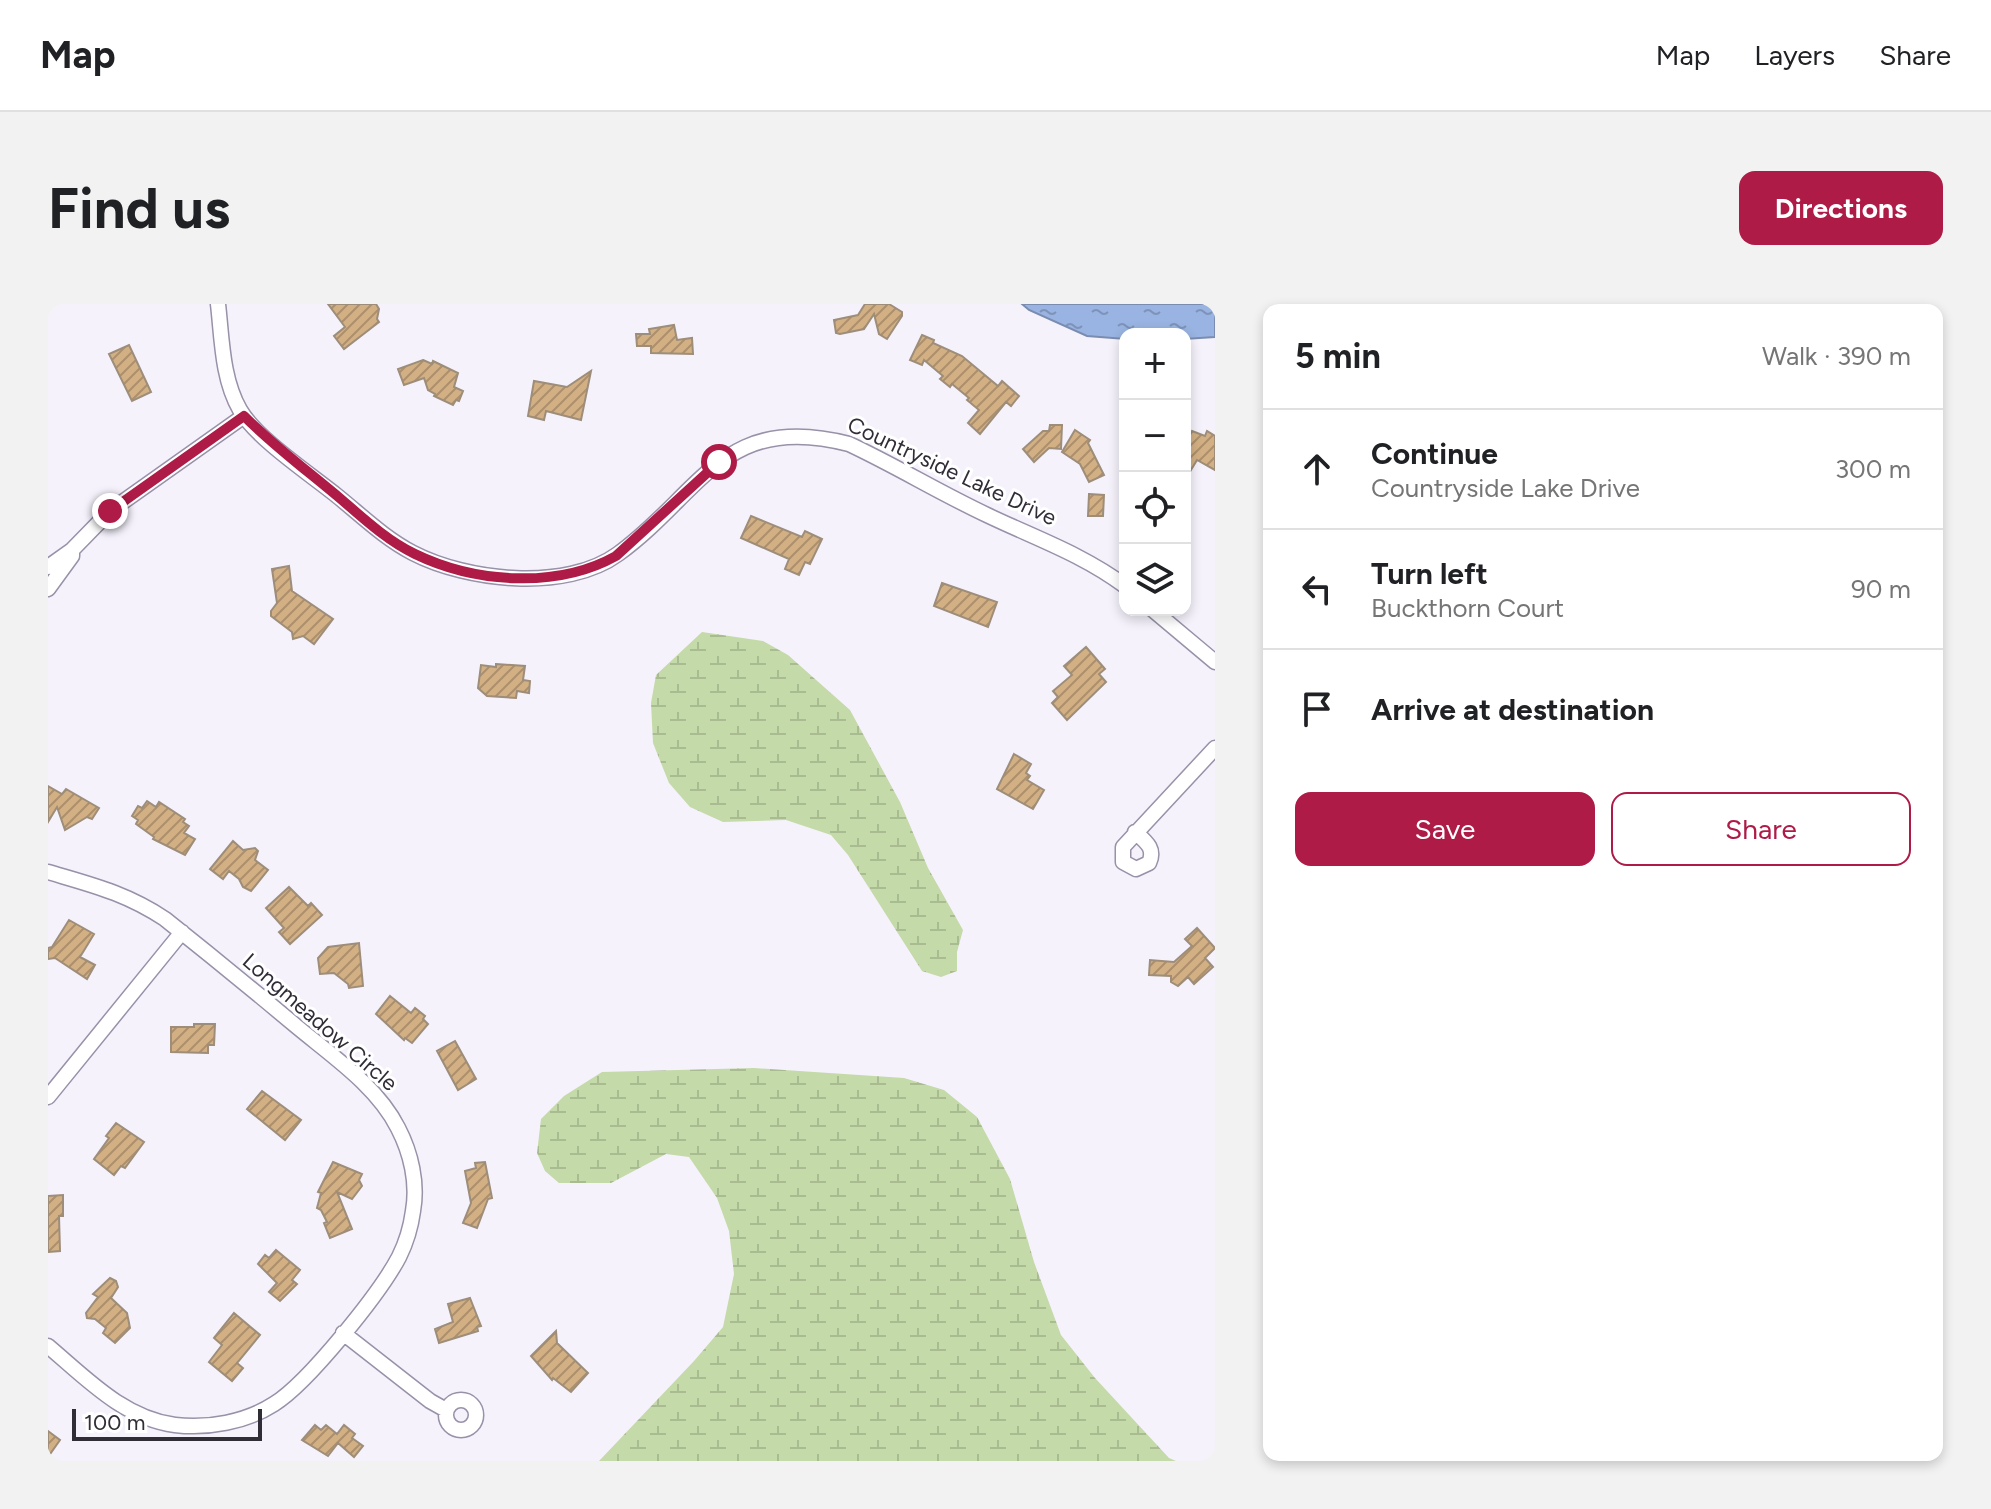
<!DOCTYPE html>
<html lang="en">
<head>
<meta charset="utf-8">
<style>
	body { margin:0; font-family:Figtree,sans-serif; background:#f2f2f2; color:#202124 }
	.controls { position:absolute; right:24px; top:24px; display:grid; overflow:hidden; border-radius:16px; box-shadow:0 4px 12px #0003 }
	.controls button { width:72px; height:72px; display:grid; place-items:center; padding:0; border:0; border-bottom:2px solid #e0e0e0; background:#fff; color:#202124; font:40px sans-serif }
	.scale { position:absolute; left:24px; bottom:20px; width:190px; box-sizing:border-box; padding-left:8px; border:4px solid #312d37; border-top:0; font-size:22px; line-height:28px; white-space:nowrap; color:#312d37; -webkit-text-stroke:6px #fff; paint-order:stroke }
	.stop { position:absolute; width:24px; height:24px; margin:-18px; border:6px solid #ae1b47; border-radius:50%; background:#fff }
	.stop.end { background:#ae1b47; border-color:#fff; box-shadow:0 2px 8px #0008 }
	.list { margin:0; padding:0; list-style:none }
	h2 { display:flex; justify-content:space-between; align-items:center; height:104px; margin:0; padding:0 32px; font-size:34px }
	h2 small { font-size:26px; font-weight:400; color:#757577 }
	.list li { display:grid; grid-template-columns:52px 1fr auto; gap:24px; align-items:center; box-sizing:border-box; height:120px; padding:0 32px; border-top:2px solid #e0e0e0 }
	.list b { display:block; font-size:30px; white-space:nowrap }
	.list p { margin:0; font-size:26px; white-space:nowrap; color:#757577 }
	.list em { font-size:26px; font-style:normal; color:#757577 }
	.actions { display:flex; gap:16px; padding:24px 32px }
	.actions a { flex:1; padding:18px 0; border:2px solid #ae1b47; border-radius:16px; text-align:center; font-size:28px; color:#ae1b47 }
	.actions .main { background:#ae1b47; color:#fff }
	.icon { flex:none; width:44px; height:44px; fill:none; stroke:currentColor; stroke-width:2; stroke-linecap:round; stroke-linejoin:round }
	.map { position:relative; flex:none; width:1167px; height:1157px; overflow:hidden; border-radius:16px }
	header { display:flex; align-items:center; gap:48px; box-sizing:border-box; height:112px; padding:0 40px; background:#fff; border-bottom:2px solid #e0e0e0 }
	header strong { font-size:38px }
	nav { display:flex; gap:44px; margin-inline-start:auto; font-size:28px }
	.intro { display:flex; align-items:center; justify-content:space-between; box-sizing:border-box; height:192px; padding:0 48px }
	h1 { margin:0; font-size:56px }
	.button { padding:20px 36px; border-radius:16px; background:#ae1b47; color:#fff; font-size:28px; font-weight:700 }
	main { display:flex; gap:48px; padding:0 48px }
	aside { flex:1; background:#fff; border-radius:16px; box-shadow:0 4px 12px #0003 }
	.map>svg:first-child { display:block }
	.wetland { fill:url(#wetland-marsh) }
	.water { fill:url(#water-ripples); stroke:#7a8caf; stroke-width:2 }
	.building { fill:url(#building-hatch); stroke:#9d8d79; stroke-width:2 }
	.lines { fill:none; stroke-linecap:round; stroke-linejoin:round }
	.minor-casing { stroke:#9891a8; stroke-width:17 }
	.minor { stroke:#fff; stroke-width:14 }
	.route { stroke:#ae1b47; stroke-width:10 }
	.labels { text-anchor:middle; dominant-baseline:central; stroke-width:6; stroke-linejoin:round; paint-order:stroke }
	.street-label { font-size:22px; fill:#312d37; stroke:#fff }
</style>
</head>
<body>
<header>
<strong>Map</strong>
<nav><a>Map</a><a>Layers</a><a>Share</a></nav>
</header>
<div class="intro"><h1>Find us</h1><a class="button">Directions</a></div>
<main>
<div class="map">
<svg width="1167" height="1157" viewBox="0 0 1167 1157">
	<defs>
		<pattern id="wetland-marsh" width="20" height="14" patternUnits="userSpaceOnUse" patternTransform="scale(2)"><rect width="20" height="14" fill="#c4daa8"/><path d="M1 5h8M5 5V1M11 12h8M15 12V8" fill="none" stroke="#a9bb91"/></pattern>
		<pattern id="water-ripples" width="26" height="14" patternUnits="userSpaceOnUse" patternTransform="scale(2)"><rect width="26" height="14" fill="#99b4e2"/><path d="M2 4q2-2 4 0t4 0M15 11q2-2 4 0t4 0" fill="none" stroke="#7d93b8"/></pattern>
		<pattern id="building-hatch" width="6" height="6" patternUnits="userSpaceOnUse" patternTransform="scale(2)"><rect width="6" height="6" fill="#d3b083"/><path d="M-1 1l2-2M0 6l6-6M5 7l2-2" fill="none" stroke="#ac906c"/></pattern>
	</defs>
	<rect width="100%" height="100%" fill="#f5f2fc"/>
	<path class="wetland" d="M 654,328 L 715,337 L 740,351 L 802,406 L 852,498 L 880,564 L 915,626 L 909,648 L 909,667 L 893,673 L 874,667 L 800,551 L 783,531 L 738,516 L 675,518 L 642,503 L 621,479 L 605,439 L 603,399 L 608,371 Z
		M 706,764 L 856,774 L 896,786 L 929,813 L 962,875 L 986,958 L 1013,1031 L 1047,1074 L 1121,1154 L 1128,1157 L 551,1157 L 646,1057 L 675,1023 L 686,970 L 681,927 L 669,894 L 641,853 L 618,850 L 563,879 L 511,879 L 497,867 L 489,849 L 493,815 L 516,792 L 554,768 Z"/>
	<path class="water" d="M 974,0 L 1167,0 L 1167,33 L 1137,35 L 1137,30 L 1077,30 L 1077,35 L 1039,32 L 981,6 Z"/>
	<path class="building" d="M 280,0 L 328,0 L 331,5 L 329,15 L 331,18 L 296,45 L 286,32 L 297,23 Z
		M 817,0 L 841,0 L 854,8 L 854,12 L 839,35 L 831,30 L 826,10 L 816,25 L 792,30 L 788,29 L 786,16 L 810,11 Z
		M 626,21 L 629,36 L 644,34 L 645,50 L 603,49 L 603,42 L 589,42 L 588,30 L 602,30 L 601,25 Z
		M 874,31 L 886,36 L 885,39 L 914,52 L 950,82 L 954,77 L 971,92 L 963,102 L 958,98 L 932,130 L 920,119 L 931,106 L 919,96 L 921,94 L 904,80 L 902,83 L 892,75 L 895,72 L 876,56 L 874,61 L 862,56 Z
		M 81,41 L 103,88 L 84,97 L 61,50 Z
		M 375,56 L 384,60 L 385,57 L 410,69 L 406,83 L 415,87 L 411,97 L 408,96 L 405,101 L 386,92 L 387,90 L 380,86 L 376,74 L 356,81 L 350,65 Z
		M 543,67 L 533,116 L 498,107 L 496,116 L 480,112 L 486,77 L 519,83 Z
		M 1002,121 L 1014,121 L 1013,145 L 1001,144 L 986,158 L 975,145 L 995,127 L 1001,127 Z
		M 1027,126 L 1042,136 L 1040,139 L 1056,171 L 1041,178 L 1032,160 L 1014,148 Z
		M 1144,127 L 1157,132 L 1159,127 L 1167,132 L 1167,166 L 1149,156 L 1137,176 L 1137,140 Z
		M 1041,190 L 1056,191 L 1055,212 L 1040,212 Z
		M 703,212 L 754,233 L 757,227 L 774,235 L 762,260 L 757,258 L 751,271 L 737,265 L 741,255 L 693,234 Z
		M 241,262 L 244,287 L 285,315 L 266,340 L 255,332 L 245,335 L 244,328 L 223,312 L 223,307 L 229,299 L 224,265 Z
		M 894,279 L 949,298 L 940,323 L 886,302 Z
		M 1038,343 L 1057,365 L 1051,370 L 1058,378 L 1019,416 L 1004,399 L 1010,393 L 1005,387 L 1024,371 L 1016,362 Z
		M 448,360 L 477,362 L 475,376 L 482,377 L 481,389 L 469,387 L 468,394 L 439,392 L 430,384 L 433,361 L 448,363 Z
		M 966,450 L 983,460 L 978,469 L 982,472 L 979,476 L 996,486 L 985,505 L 949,485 Z
		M 0,482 L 14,490 L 18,485 L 51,504 L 44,515 L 39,513 L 17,526 L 9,503 L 0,518 Z
		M 99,497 L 108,503 L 111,498 L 137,515 L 135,518 L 141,522 L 136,529 L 147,535 L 137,551 L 105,535 L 106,533 L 88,520 L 90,516 L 84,512 L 90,502 L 94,504 Z
		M 185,537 L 195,546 L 207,544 L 210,547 L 207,556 L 220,566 L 203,587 L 195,583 L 191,575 L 181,567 L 175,575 L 162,565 Z
		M 241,583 L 260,602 L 263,599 L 274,611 L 242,640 L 231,628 L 236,624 L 218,604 Z
		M 21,616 L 46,630 L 32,653 L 47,661 L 39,675 L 7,654 L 0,655 L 0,644 L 4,643 Z
		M 1149,624 L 1167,644 L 1157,654 L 1165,663 L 1146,680 L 1140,673 L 1130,682 L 1123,678 L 1123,672 L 1101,671 L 1102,656 L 1126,658 L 1144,642 L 1137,635 Z
		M 311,639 L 315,682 L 301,684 L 300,680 L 286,669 L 272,670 L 270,654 L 280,643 Z
		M 342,692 L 363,709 L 367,704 L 377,712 L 375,715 L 380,720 L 364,739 L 357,734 L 356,736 L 328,710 Z
		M 146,720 L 167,720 L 166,741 L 160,741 L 160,749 L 123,748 L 123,723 L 146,723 Z
		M 407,737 L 428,775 L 410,786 L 389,747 Z
		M 214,787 L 253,816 L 237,836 L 199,805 Z
		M 68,819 L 96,838 L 77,864 L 73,862 L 66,871 L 46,855 L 61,834 L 58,832 Z
		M 285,858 L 314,870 L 311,876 L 314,882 L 304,895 L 289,888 L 304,925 L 282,934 L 276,919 L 279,918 L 273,906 L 269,904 L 273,889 L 270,888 Z
		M 437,858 L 444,894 L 440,895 L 429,924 L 415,919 L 423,899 L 417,867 L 428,864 L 427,859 Z
		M 15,891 L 15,912 L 11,912 L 12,947 L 0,948 L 0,892 Z
		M 228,946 L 252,966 L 244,976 L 249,980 L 232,997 L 221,988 L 229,979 L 210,960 L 217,951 L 221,954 Z
		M 62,974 L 68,977 L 70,983 L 63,994 L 79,1009 L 82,1024 L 67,1039 L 55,1029 L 58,1024 L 47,1015 L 39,1014 L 38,1009 L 50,993 L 45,990 Z
		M 422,994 L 433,1022 L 429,1023 L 430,1027 L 391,1039 L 387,1025 L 405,1018 L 400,1000 Z
		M 186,1009 L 212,1031 L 189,1059 L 195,1064 L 184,1077 L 161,1058 L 174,1041 L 166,1034 Z
		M 508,1027 L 509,1039 L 540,1069 L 523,1088 L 505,1074 L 504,1076 L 483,1052 Z
		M 267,1121 L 273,1126 L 278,1121 L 289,1130 L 296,1121 L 307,1130 L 304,1134 L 315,1142 L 306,1153 L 290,1139 L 280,1152 L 254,1136 Z
		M 0,1127 L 12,1136 L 0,1153 Z"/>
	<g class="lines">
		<g class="minor-casing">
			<path id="minor" d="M 170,0 C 174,35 174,75 192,106 C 208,134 262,170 288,191 C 313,211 336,234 365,249 C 419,277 518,288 570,250 C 653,190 675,107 801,140 C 848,162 892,189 939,211 C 987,234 1034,250 1077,282
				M 0,263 L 24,246 L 62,207 L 196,112
				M 0,285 L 24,252 L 24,246
				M 1105,306 L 1167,358
				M 1087,528 C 1097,537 1108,544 1101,559 L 1088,565 L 1075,558 L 1075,543 L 1167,444
				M 0,568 C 44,581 78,589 117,615 C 161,650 205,686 248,722 C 284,752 329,782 350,824 C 363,849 370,879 365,907 C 363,922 358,939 351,953 C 332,989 260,1079 226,1100 C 198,1118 160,1125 127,1121 C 75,1114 38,1074 0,1042
				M 0,793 L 134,628
				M 295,1029 L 382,1097 L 398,1106
				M398 1111a15 15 0 1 1 30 0a15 15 0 1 1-30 0Z"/>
		</g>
		<use href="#minor" class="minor"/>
	</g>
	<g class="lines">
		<path class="route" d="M 62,207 L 196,112 C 227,143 261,168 294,196 C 317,216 340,237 367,250 C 427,279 509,285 568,252 L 671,158"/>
	</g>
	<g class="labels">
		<g class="street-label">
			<text transform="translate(904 167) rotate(25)">Countryside Lake Drive</text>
			<text transform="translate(272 718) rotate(41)">Longmeadow Circle</text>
		</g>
	</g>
</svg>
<div class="controls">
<button>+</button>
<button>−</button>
<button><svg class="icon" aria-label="locate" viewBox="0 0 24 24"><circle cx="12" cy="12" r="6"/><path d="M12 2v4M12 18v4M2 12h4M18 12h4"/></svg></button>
<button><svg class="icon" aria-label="layers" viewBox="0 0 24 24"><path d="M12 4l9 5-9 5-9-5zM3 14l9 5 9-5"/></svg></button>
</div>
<div class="scale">100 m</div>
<div class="stop" style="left:671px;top:158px"></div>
<div class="stop end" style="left:62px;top:207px"></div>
</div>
<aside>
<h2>5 min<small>Walk · 390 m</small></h2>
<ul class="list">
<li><svg class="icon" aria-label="ahead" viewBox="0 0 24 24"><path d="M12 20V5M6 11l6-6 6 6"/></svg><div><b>Continue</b><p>Countryside Lake Drive</p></div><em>300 m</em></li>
<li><svg class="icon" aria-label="left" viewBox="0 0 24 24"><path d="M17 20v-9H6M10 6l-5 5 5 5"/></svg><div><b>Turn left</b><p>Buckthorn Court</p></div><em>90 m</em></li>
<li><svg class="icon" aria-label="arrive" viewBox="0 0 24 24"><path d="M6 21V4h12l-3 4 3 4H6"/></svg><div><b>Arrive at destination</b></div></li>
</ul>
<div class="actions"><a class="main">Save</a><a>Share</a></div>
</aside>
</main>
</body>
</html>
